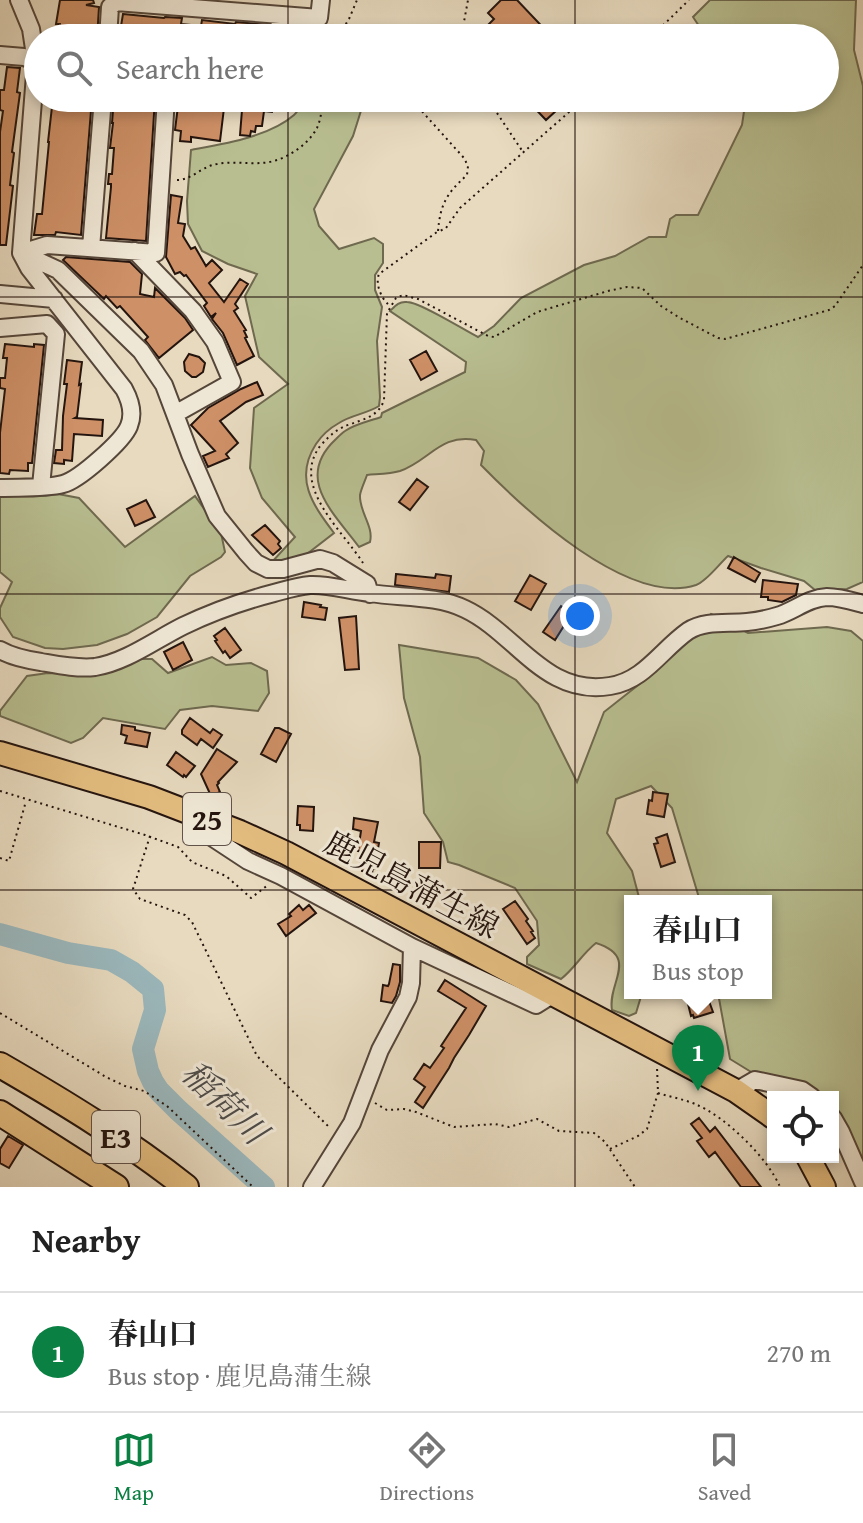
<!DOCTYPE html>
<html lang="en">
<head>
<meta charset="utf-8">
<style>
	body { margin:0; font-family:"Gentium Book Plus","Noto Serif JP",serif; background:#f2f2f2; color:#222 }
	.controls { position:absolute; right:24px; bottom:24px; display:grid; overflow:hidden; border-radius:0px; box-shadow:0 4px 12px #0003 }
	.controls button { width:72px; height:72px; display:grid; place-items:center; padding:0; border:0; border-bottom:2px solid #e0e0e0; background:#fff; color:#222; font:40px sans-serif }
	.you { position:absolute; left:580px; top:616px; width:28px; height:28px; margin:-20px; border:6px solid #fff; border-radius:50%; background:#1a73e8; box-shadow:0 0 0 12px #1a73e833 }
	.badge { display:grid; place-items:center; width:52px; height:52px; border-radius:50%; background:#0b8043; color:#fff; font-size:26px; font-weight:700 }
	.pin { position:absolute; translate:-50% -66px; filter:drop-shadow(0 2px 4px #0008) }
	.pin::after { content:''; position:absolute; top:42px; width:28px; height:24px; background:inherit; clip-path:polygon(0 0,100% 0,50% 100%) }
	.popup { position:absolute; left:624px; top:895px; width:148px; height:104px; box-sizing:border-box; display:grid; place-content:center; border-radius:0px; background:#fff; filter:drop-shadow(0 2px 6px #0005); font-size:26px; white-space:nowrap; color:#767676 }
	.popup b { font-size:30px; color:#222 }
	.popup::after { content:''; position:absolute; left:50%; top:100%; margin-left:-16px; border:16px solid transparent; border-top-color:#fff }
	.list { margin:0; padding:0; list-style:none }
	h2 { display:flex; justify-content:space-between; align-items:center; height:104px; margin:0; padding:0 32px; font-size:34px }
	h2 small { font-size:26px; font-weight:400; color:#767676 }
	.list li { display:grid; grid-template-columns:52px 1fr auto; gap:24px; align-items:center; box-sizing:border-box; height:120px; padding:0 32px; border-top:2px solid #e0e0e0 }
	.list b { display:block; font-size:30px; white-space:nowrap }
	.list p { margin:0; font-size:26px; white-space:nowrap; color:#767676 }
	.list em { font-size:26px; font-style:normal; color:#767676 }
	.icon { flex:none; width:44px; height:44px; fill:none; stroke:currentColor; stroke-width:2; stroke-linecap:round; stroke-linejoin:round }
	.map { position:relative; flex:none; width:863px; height:1187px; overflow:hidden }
	.search { position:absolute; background:#fff; box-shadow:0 4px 12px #0003; left:24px; right:24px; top:24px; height:88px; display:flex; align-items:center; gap:20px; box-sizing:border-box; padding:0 28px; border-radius:44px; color:#767676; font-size:30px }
	.sheet { height:224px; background:#fff }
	nav { display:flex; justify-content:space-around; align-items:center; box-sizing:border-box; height:112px; border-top:2px solid #e0e0e0; background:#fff; font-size:22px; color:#767676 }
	nav a { display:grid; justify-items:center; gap:4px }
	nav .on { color:#0b8043 }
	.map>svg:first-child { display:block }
	.green { fill:#b8be90; stroke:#6e694f; stroke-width:2 }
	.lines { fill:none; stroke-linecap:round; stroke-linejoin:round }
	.stream { stroke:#6b7677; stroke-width:4 }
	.river { stroke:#9bb8bd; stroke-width:22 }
	.building { fill:#ce9067; stroke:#24140e; stroke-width:2 }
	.minor-casing { stroke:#55463a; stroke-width:20 }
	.major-casing { stroke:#24140e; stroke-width:26 }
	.highway-casing { stroke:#24140e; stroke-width:28 }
	.path { stroke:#24140e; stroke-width:2; stroke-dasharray:2 4; stroke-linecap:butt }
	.minor { stroke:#efe7d5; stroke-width:16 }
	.major { stroke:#e4bd80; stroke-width:22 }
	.highway { stroke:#e4bd80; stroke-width:24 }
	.grid { fill:none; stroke:#24140e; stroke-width:2; stroke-opacity:0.55 }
	.labels { text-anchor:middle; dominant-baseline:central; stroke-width:6; stroke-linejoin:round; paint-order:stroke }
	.shield { fill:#efe7d5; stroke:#61534a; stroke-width:2 }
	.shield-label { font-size:30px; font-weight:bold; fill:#24140e }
	.street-label { font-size:32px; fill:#24140e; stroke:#efe7d5 }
	.water-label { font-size:34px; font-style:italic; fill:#4e4d4b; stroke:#efe7d5 }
</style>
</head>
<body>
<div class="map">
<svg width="863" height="1187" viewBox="0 0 863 1187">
	<rect width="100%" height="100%" fill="#e7dabf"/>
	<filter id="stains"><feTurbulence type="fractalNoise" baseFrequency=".0025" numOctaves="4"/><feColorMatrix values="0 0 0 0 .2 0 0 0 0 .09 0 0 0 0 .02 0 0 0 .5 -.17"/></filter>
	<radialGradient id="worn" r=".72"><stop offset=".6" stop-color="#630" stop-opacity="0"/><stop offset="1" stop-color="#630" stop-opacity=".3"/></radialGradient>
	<path class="green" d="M 710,0 L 856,0 L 854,50 L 863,86 L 863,582 L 847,589 L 815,590 L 804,581 L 761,568 L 728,556 C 719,564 707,581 696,585 C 628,607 524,509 481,465 L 484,451 L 476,440 C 441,433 429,461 400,471 C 390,474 378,474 367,475 C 365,481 361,489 360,495 C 359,512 374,526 370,542 L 359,547 C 333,512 294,478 336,439 C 339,436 342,433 345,431 C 355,424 370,421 381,417 L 382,413 L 465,372 L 466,362 L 390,311 C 395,306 399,301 407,302 C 420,302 464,330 478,337 L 494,326 L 521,298 L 584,265 L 615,256 L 649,237 L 666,237 L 670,219 L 676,215 L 698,215 L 742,125 L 746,98 L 825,98 L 825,38 L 707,38 L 693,17 Z
		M 303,98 L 365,98 L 353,136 L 314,209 L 319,226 L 339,249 L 374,238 L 383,244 L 383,263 L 375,275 L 375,290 L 382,307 L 377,341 L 380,397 L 379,406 C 366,414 351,415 339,423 C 330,428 322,435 316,444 C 294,478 312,504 334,533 L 303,557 L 271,563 L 295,537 L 262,498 L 250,468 L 254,408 L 288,384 L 259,357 L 245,296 L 257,274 L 228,264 L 202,251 L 188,224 L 187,201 L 191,150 C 223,144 269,137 294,115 C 299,111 301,104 303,98 Z
		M 58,494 L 79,498 L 125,547 L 195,496 L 221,533 L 225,552 L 221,557 L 190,576 L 157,617 L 127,634 L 97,645 L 63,649 L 45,648 L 13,637 L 0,617 L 0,608 L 12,582 L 0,572 L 0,496 Z
		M 711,614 L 748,633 L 827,627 L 851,631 L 863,641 L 863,1187 L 833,1129 L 833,1097 L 792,1097 L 730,1059 L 718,993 L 766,993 L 766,901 L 700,901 L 672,808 L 651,786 L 616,799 L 607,833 L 632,871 L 640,901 L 630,901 L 630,993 L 642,993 L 636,1013 L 629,1016 L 612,1010 C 607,983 640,957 596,943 C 582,954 575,968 561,979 L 527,964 L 527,957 L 539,945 L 537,921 L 515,888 L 459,865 L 448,862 L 443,842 L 424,813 L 420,757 L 404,698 L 399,645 L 478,658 L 516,680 L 538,704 L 577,782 L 604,712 L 656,671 Z
		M 212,657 L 226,665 L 251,663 L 267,671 L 269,693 L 258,711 L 212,706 L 180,710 L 165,729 L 103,718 L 83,738 L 71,743 L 0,716 L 0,711 L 27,676 L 48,673 L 80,674 L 137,659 L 152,659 L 168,673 Z"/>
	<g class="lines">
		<path class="stream" d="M 0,942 L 3,935"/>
		<path class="river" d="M 0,934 L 68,953 L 111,960 L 132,972 L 153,989 L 155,1010 L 143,1049 L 148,1071 L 153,1082 L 159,1091 L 178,1110 L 264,1187"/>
	</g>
	<path class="building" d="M 60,0 L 93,0 L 94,3 L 86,5 L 99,7 L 97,38 L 59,38 L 60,24 L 56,24 Z
		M 501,0 L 517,0 L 553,38 L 475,38 L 494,19 L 488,13 Z
		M 123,14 L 164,18 L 165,17 L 182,18 L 181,24 L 201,26 L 202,20 L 235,24 L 236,22 L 269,25 L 268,38 L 186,38 L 136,34 L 135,38 L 122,38 L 123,33 L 120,32 Z
		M 7,67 L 20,68 L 17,92 L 20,93 L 12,152 L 14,153 L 10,185 L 13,186 L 6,245 L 0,245 L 0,132 L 3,111 L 0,110 L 0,90 L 4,90 Z
		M 53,98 L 92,98 L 81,235 L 56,232 L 55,235 L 34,235 L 37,214 L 42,214 L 49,142 L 48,142 Z
		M 114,98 L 155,98 L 146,241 L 106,238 L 111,187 L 111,184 L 108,184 L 109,174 L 112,174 L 114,148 L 110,148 L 113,123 L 112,123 Z
		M 179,98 L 296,98 L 295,110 L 273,107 L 272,112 L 264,111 L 262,126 L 256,126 L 255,132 L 251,131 L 250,136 L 240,135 L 242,110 L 224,108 L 220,141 L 191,137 L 191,142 L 180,141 L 181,131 L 175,130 Z
		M 525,98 L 570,98 L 546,120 Z
		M 171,195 L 182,197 L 178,223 L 185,224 L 183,236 L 191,249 L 195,247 L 206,266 L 212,260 L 222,270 L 209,283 L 224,302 L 240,279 L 248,284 L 235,304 L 238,308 L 234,311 L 246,330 L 244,331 L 247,337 L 245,338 L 254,356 L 237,365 L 223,333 L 212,319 L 216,313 L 211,317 L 204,306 L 207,303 L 186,275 L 184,276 L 180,272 L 175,274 L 166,257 Z
		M 66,257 L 130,262 L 142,274 L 140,294 L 154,297 L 155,288 L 185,318 L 193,330 L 159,358 L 145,340 L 148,337 L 120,306 L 117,308 L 106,296 L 104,299 L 63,260 Z
		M 5,344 L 34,347 L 34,344 L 44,345 L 32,463 L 28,463 L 28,471 L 10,470 L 9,474 L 0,473 L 0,433 L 5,389 L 0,388 L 0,378 L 5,378 L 7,358 L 3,358 Z
		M 426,351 L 437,371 L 421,380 L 410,360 Z
		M 189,354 L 199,357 L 205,363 L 203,372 L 196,377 L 192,377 L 185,371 L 184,362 Z
		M 67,360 L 82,362 L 79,385 L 81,384 L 77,417 L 75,418 L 103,420 L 102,436 L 74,434 L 72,461 L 64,460 L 64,464 L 54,463 L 56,450 L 62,450 L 63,416 L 67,384 L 64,384 Z
		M 257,382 L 263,395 L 246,402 L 220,421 L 238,443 L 226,454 L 229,458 L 208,467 L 203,456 L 215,451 L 191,425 L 208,408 L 241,389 Z
		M 417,479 L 428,487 L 410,510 L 399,502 Z
		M 146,500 L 155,517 L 135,526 L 127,509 Z
		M 265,525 L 280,541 L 278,544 L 281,548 L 273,555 L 252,535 Z
		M 734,557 L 760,573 L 755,582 L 728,568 Z
		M 396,574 L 435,578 L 436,574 L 451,576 L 449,592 L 395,585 Z
		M 530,575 L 546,584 L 531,610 L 515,601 Z
		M 763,580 L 798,584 L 796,595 L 782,602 L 768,600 L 768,597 L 761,597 Z
		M 304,602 L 321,605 L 320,607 L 327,608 L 325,620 L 302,617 Z
		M 561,606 L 572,613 L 555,640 L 543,632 Z
		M 356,616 L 359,669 L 345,670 L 339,618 Z
		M 225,628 L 241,650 L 230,658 L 225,651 L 223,653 L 215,641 L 217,640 L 214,636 Z
		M 183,642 L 192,660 L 173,670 L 164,652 Z
		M 190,718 L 210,733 L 213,729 L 222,735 L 213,748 L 201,739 L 197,745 L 182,734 L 182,730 Z
		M 122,725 L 135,727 L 135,730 L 150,733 L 147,747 L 125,743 L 127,736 L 121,734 Z
		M 275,728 L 279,728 L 291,734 L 276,762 L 261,754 Z
		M 217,749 L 237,762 L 218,782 L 219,783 L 217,785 L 220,792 L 211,796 L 201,774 Z
		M 176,752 L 195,766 L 186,777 L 184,775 L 183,777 L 167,765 Z
		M 653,792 L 668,794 L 664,817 L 647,814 L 649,800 L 652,801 Z
		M 298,806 L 314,807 L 313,831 L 300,830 L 300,825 L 297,825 Z
		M 354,818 L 378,822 L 374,842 L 379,843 L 377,854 L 380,854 L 377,869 L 373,868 L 372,873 L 362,871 L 363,864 L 360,864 L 362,852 L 358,851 L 361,831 L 353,829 Z
		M 667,834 L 675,862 L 661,867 L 654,844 L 658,843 L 656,838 Z
		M 419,842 L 441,842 L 440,868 L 419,868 Z
		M 515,901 L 528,919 L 526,921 L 533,931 L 531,932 L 535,938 L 527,944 L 503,909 Z
		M 299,905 L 303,910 L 309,905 L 316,913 L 286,936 L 278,924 L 291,916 L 289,914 Z
		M 393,964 L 400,965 L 400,982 L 396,996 L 392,1003 L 381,1001 L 383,985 L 388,986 L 389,984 Z
		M 445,980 L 486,1006 L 469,1035 L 454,1058 L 449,1068 L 423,1108 L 415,1102 L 425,1087 L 414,1079 L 424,1064 L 430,1068 L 444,1048 L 441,1046 L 466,1008 L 438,991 Z
		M 695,993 L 706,993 L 713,1012 L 694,1018 L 693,1015 L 691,1016 L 686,996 Z
		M 699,1118 L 710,1132 L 715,1127 L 761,1187 L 741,1187 L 715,1152 L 709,1157 L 697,1141 L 702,1138 L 691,1124 Z
		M 8,1136 L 23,1145 L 9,1168 L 0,1163 L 0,1149 Z"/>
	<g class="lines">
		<g class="minor-casing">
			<path id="minor" d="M 108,38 L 110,7 L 116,2 L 319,18 L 321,0
				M 279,38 L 280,15
				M 0,55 L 24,57 L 38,62
				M 91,248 L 103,98
				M 135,251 L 193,311 L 215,342 L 232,382 L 175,414
				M 21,253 L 58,270 L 141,351 L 164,385 L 190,454 L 217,516 L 246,552 L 256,563 L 268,569 L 283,569 L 320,559 L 333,563 L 367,584 L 370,594
				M 21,253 L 47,245 L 156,253 L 166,98
				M 0,294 L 54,299
				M 0,328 L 47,324 L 56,334 L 41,486
				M 0,488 C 20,487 43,489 63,484 C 79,480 123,441 129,426 C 134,414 130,400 124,389 L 29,268 L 21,253 L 36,62 L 31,29 L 19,0
				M 0,650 C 12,657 27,660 41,662 C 58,665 77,669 95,667 C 126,662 155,640 183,626 C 212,612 243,601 274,593 C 285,590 298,586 310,585 C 329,584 350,591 370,593 C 401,598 436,595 465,609 C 516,633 545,697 610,686 C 644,681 661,650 688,631 C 705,620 727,624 747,622 C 757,621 767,619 777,616 C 794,611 808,598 827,597 C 839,597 852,601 863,604
				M 204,818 L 210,836 L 248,861 L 281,876 L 412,947
				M 736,1091 L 755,1080 L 802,1090 L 812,1097
				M 833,1118 L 841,1132 L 863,1182
				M 312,1187 L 352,1123 L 380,1050 L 408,997 L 411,983 L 412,947 L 536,1005 L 552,995"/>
		</g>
		<g class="major-casing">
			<path id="major" d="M 0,753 L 149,797 L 240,832 L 286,853 L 736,1091 L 773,1117
				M 808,1157 L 824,1187"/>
		</g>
		<g class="highway-casing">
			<path id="highway" d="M 0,1065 C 64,1102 128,1141 186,1187
				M 0,1113 L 116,1187"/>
		</g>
		<path class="path" d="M 326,32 L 335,34 L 344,27 L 349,19 L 357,0
			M 461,38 L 468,0
			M 650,38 L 689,0
			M 410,98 L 464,158 L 468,166 L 467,175 C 447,193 440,204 438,232 L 446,228 L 460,208 L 585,98
			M 487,98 L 523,152
			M 177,180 C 192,180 202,166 217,164 C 231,161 246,164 260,163 C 281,163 307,147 317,128 C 321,119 322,108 323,98
			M 388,304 C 381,298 375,283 379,274 L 437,232
			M 363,563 C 343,531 289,485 321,445 C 330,435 338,428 351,424 C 364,419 379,416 384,400 L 387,313 L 396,298 L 403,295 L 418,299 L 488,336 L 494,337 L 537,312 L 608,291 L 627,287 L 642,288 L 661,306 L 680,318 L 718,338 L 725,339 L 829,310 L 835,306 L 863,265
			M 0,791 L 145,835 L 178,847 L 192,862 L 226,876 L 251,898 L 268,885
			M 150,836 L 133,889 L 140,899 L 185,915 L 192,922 L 257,1056 L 330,1128
			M 0,858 L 9,861 L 26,801
			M 0,1013 L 106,1077 L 125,1086 L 144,1091 L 167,1106 L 253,1187
			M 658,1093 C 670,1097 683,1099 695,1104 C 725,1116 768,1158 780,1187
			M 375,1103 L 387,1110 L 404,1109 L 416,1112 L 454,1127 L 495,1124 L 509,1127 L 537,1119 L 559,1131 L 594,1133 L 605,1142 L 635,1187
			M 610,1149 L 638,1136 L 647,1129 L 658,1093 L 657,1067"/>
		<use href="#minor" class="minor"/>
		<use href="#major" class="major"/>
		<use href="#highway" class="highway"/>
	</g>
	<path class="grid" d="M 288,0 L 288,38M 575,0 L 575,38M 288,98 L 288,1187M 575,98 L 575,1187M 0,297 L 863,297M 0,594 L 863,594M 0,890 L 863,890"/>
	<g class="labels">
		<g class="shield">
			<rect x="183" y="793" width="48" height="52" rx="6"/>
			<rect x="92" y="1111" width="48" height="52" rx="6"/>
		</g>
		<g class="shield-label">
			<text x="207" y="819">25</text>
			<text x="116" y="1137">E3</text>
		</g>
		<g class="street-label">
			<text transform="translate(412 884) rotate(28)">鹿児島蒲生線</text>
		</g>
		<g class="water-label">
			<text transform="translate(225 1102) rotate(44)">稲荷川</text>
		</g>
	</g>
	<rect width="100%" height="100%" filter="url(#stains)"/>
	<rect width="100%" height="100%" fill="url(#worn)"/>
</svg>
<div class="controls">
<button><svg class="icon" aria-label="locate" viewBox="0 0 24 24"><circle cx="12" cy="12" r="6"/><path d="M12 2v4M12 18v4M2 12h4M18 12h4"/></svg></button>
</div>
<div class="you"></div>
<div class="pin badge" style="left:698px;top:1091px">1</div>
<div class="popup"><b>春山口</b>Bus stop</div>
<div class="search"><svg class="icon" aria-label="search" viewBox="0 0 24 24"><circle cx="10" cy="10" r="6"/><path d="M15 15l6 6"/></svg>Search here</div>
</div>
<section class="sheet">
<h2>Nearby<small></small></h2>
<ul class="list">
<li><span class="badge">1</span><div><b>春山口</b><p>Bus stop · 鹿児島蒲生線</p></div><em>270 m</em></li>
</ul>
</section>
<nav>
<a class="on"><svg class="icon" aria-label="map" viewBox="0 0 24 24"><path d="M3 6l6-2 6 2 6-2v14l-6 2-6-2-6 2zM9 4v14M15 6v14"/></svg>Map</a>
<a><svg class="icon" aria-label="directions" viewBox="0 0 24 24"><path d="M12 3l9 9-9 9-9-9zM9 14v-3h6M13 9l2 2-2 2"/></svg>Directions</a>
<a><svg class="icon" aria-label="saved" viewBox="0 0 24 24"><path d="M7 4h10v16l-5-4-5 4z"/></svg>Saved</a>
</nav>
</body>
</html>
